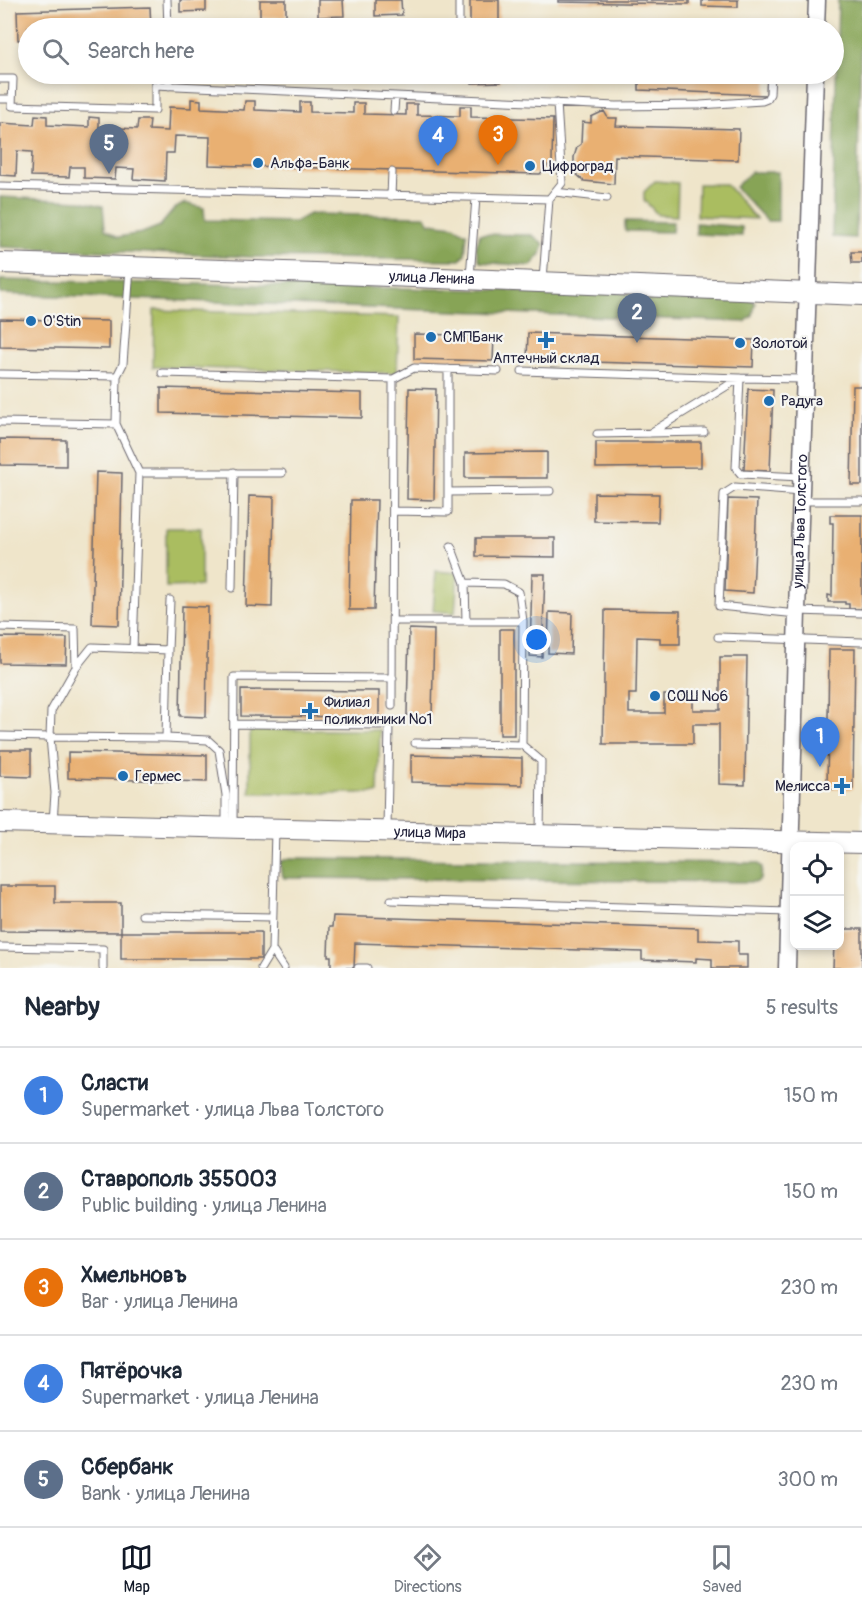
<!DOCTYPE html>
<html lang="en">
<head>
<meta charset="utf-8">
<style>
	body { margin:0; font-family:Pangolin,sans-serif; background:#f6f6f7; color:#1f2937 }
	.controls { position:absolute; right:18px; bottom:18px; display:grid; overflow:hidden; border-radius:12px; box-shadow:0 3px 9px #0003 }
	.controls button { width:54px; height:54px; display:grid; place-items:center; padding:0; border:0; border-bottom:2px solid #e0e1e3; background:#fff; color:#1f2937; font:30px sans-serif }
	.you { position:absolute; left:537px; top:640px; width:21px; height:21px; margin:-15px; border:4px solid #fff; border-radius:50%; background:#1a73e8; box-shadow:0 0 0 9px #1a73e833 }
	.badge { display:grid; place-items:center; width:39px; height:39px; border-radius:50%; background:#111827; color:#fff; font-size:20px; font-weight:700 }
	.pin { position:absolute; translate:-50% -50px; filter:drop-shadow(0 2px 3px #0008) }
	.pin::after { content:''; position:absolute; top:32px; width:21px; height:18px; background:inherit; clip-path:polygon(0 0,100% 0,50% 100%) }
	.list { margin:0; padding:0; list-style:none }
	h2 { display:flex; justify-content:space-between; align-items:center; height:78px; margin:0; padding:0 24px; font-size:26px }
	h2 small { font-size:20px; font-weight:400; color:#747a83 }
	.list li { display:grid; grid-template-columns:39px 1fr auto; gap:18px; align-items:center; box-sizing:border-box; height:96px; padding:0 24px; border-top:2px solid #e0e1e3 }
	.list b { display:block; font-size:22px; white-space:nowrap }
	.list p { margin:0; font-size:20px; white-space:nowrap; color:#747a83 }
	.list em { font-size:20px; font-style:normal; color:#747a83 }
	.icon { flex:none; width:33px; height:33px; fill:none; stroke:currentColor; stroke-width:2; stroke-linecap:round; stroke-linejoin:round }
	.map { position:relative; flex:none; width:862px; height:968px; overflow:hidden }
	.search { position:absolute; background:#fff; box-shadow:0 3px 9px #0003; left:18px; right:18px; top:18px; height:66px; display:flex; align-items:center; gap:15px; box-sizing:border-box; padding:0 21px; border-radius:33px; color:#747a83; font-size:22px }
	.sheet { height:558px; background:#fff }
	nav { display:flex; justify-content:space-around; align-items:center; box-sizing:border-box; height:84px; border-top:2px solid #e0e1e3; background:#fff; font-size:16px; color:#747a83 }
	nav a { display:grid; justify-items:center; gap:3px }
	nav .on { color:#111827 }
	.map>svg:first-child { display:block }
	.green { fill:#aabd61; stroke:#66704e; stroke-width:1.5 }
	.forest { fill:#87a457; stroke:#546349; stroke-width:1.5 }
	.building { fill:#e9b072 }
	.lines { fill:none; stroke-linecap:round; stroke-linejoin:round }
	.service-casing { stroke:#6a666d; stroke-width:9 }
	.tertiary-casing { stroke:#6a666d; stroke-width:19 }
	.secondary-casing { stroke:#6a666d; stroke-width:22 }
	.service { stroke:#fff; stroke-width:7 }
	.tertiary { stroke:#fff; stroke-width:16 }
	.secondary { stroke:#fff; stroke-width:20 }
	.poi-dot { fill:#1f6fb2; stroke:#f6f6f2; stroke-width:2 }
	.labels { text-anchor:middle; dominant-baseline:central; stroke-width:4.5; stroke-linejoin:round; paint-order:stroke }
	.poi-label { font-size:15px; fill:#22223b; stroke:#f6f6f2; text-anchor:start }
	.street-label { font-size:15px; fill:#22223b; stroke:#f6f6f2 }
</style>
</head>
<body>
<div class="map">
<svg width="862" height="968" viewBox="0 0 862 968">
	<rect width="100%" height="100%" fill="#f6f6f2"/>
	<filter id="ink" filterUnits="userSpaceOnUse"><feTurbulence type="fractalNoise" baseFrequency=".0167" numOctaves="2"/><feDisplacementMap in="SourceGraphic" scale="12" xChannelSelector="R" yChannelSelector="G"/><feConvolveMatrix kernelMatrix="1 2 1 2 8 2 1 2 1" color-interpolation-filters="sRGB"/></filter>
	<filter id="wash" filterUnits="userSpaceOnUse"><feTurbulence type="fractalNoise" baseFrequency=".008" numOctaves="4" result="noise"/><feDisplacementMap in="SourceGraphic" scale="24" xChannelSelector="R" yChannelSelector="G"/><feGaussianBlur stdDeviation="1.35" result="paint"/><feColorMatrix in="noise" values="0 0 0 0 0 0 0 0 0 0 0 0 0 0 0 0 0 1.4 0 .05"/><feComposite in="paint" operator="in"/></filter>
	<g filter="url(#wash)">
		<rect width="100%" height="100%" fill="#efe5ca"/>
		<path class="green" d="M 655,181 L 678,183 L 677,216 L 658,215 L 644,200 L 644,192 Z
			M 698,184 L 726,184 L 756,219 L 697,216 Z
			M 154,310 L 399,317 L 397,373 L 153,367 Z
			M 166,528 L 201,528 L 201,586 L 166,587 Z
			M 436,571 L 458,573 L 455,613 L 433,611 Z
			M 250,730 L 380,730 L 378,793 L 250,793 Z"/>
		<path class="forest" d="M 838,0 L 862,0 L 856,238 L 832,237 Z
			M 751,172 L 778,172 L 778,221 L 767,221 L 735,187 Z
			M 0,197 L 81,201 L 103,206 L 105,229 L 118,237 L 142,233 L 160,226 L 174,209 L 185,203 L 204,208 L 205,220 L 295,222 L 309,214 L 425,216 L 430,223 L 454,226 L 467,234 L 465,254 L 460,260 L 252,257 L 0,247 Z
			M 625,221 L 673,222 L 672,232 L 625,231 Z
			M 696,223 L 742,227 L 742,236 L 696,234 Z
			M 480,234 L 532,235 L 544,244 L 541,254 L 531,266 L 480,262 L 476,248 Z
			M 0,280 L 736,295 L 747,296 L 755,303 L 753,315 L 745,322 L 0,294 Z
			M 290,858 L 758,863 L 762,867 L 761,879 L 757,882 L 284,878 L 281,872 L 280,862 Z"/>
		<g id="blocks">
			<path class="building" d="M 180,0 L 206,0 L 206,11 L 180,12 Z
				M 260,0 L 286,0 L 286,17 L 260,18 Z
				M 318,0 L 343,0 L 344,16 L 318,17 Z
				M 375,0 L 401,0 L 402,15 L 375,16 Z
				M 470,0 L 499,0 L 499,28 L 470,28 Z
				M 558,0 L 689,0 L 689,4 L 558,2 Z
				M 702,0 L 738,0 L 738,7 L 702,6 Z
				M 150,7 L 151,28 L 28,28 L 28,39 L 18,40 L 17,11 Z
				M 472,74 L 500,74 L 501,82 L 472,83 Z
				M 639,74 L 767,74 L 766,95 L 639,90 Z
				M 191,99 L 201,100 L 201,108 L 244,110 L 245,101 L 255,101 L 255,110 L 300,112 L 300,102 L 310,102 L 310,112 L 353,113 L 353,103 L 364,103 L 364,114 L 406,115 L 406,104 L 417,104 L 417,115 L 460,116 L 460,106 L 471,106 L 471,117 L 553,119 L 552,161 L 540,174 L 209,165 L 210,137 L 175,136 L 174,153 L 166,153 L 165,181 L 133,179 L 134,169 L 116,168 L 115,179 L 84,178 L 84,167 L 70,167 L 69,177 L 31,176 L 32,152 L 17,151 L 16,176 L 0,175 L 0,123 L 34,125 L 35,115 L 47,116 L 47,125 L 89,127 L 89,117 L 99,118 L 99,127 L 137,129 L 138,120 L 150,120 L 149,130 L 168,131 L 169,107 L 191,108 Z
				M 604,111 L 608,118 L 617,118 L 616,126 L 739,129 L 738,160 L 615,156 L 614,184 L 584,181 L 574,172 L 574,157 L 577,147 L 581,144 L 582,122 L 591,123 L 591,117 Z
				M 851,252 L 862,252 L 862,263 L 852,263 Z
				M 0,319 L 109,321 L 109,349 L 0,347 Z
				M 528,333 L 754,340 L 753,367 L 527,360 Z
				M 414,334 L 494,336 L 493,361 L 414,359 Z
				M 853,386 L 862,386 L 862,485 L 851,485 Z
				M 161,388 L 362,393 L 362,418 L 161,413 Z
				M 409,388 L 436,389 L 434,500 L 407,499 Z
				M 748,389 L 773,390 L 770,471 L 744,470 Z
				M 0,439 L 66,440 L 66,466 L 0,465 Z
				M 596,442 L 701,442 L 701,467 L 596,468 Z
				M 547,452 L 547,478 L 465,478 L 465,453 Z
				M 96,472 L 122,473 L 119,625 L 92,624 Z
				M 594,493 L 659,494 L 658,522 L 594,521 Z
				M 249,496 L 274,497 L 272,607 L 246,606 Z
				M 728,499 L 757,500 L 753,593 L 725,591 Z
				M 351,500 L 377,500 L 374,610 L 349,610 Z
				M 830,515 L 862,515 L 862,609 L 849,609 L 849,604 L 845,604 L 845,602 L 828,602 L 828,595 L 832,596 L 833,523 L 830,523 Z
				M 476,538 L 555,538 L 555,557 L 476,556 Z
				M 532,574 L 545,574 L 542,657 L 530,656 Z
				M 182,606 L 208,607 L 206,717 L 180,716 Z
				M 605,610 L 680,611 L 680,644 L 660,644 L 660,638 L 637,637 L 636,694 L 629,694 L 629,713 L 664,713 L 664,695 L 693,695 L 693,710 L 720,710 L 720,657 L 747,657 L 745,785 L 719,784 L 719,724 L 693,724 L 693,744 L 603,744 Z
				M 549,612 L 572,613 L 571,654 L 548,653 Z
				M 409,629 L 434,630 L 432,716 L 407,715 Z
				M 500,629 L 514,629 L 514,735 L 500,735 Z
				M 0,637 L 67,638 L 66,664 L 0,663 Z
				M 829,649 L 855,649 L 853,789 L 827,789 Z
				M 241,690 L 379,691 L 379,717 L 241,716 Z
				M 0,750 L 31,750 L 31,777 L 0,776 Z
				M 68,752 L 207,755 L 207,782 L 68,778 Z
				M 411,755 L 522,758 L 522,785 L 411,782 Z
				M 0,886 L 55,886 L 55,903 L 121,903 L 121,932 L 0,931 Z
				M 333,916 L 698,928 L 698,940 L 738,941 L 738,955 L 747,955 L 747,968 L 712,968 L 712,959 L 696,958 L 696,962 L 642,960 L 642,952 L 355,943 L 354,968 L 331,968 L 331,956 L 328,956 L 329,927 L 332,927 Z
				M 840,929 L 862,929 L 862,968 L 833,968 L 834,945 L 840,945 Z
				M 121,932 L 261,932 L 261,959 L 121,959 Z"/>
		</g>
	</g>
	<g filter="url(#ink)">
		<use href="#blocks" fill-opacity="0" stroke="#6a666d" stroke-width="1.5"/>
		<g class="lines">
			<g class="service-casing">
				<path id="service" d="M 167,0 L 168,28
					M 459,0 L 459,28
					M 0,79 L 13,79 L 12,106 L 155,110 L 155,85 L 616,106 L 700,105 L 762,101 L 767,99 L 770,94 L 771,74
					M 169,86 L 169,74
					M 0,99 L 12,99
					M 394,111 L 395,97
					M 0,186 L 549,199
					M 555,192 L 607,198
					M 391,196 L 392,172
					M 470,277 L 476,198
					M 543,280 L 549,199 L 562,183 L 557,103
					M 522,371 L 740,378 L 650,433
					M 162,373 L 393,379
					M 0,374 L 117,376
					M 0,422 L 116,424 L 117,376 L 123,364 L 130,268
					M 116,424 L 139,473 L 133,649
					M 597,434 L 704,432
					M 139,473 L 282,473
					M 801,477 L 741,474 L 736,468 L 740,378 L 804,379
					M 448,492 L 550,491
					M 800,501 L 862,501
					M 393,511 L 448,512 L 448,369
					M 451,546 L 465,583 L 504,584 L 519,592 L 523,621
					M 465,583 L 466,621
					M 232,588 L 234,472
					M 797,611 L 862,613
					M 797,614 L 719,606 L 724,494 L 735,487 L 801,492
					M 393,621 L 523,621 L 522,745 L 541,761 L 540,833
					M 0,627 L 75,629 L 76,667 L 51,711 L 50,737 L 166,738
					M 718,637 L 862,642
					M 168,650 L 170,600
					M 76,667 L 92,647 L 168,650 L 166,738 L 208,740 L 219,750 L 226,795 L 226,826
					M 392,706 L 393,379 L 414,368 L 498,371
					M 234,724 L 389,725 L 387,829
					M 0,736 L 50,737 L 55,793 L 53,822
					M 415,743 L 522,745
					M 233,826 L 234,677 L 393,678
					M 275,830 L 272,950 L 284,968
					M 391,900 L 789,912
					M 142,915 L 272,917
					M 0,947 L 103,949 L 103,968
					M 261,968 L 272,950
					M 358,968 L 367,968"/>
			</g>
			<g class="tertiary-casing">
				<g id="tertiary">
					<path d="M 816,28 L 817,0"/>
					<path id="s1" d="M 787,968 L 797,611 L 815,74"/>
				</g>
			</g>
			<g class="secondary-casing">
				<g id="secondary">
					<path id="s2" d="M 0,263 L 315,273 L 862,295"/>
					<path id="s3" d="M 0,822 L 862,843"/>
				</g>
			</g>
			<use href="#service" class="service"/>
			<use href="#tertiary" class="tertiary"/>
			<use href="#secondary" class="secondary"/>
		</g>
	</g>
	<g class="poi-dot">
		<circle cx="258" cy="163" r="6"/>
		<circle cx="530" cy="166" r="6"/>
		<circle cx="31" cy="321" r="6"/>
		<circle cx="431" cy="337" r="6"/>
		<path d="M543 331h6v6h6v6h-6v6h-6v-6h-6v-6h6z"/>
		<circle cx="740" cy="343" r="6"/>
		<circle cx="769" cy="401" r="6"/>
		<circle cx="655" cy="696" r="6"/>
		<path d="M307 702h6v6h6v6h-6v6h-6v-6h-6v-6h6z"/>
		<circle cx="123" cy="776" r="6"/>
		<path d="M839 777h6v6h6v6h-6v6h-6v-6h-6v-6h6z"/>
	</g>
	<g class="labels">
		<g class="poi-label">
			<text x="270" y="163">Альфа-Банк</text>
			<text x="542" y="166">Цифроград</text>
			<text x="43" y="321">O'Stin</text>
			<text x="443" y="337">СМПБанк</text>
			<text x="752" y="343">Золотой</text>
			<text x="546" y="358" text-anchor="middle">Аптечный склад</text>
			<text x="781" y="401">Радуга</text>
			<text x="667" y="696">СОШ №6</text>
			<text x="324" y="702">Филиал<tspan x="324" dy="17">поликлиники №1</tspan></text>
			<text x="135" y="776">Гермес</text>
			<text x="830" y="786" text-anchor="end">Мелисса</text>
		</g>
		<g class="street-label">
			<text stroke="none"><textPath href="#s2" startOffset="432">улица Ленина</textPath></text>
			<text stroke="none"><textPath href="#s1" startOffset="447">улица Льва Толстого</textPath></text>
			<text stroke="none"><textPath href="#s3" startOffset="430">улица Мира</textPath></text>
		</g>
	</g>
</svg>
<div class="controls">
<button><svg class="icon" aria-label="locate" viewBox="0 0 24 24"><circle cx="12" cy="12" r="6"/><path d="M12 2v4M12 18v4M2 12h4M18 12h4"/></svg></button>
<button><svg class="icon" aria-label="layers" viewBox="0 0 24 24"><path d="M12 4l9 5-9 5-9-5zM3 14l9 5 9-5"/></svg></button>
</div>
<div class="you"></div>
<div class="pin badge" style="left:820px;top:767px;background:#3f7fe0">1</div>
<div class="pin badge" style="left:637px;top:343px;background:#5c6f8a">2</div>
<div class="pin badge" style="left:498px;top:165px;background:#e8710a">3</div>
<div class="pin badge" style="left:438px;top:166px;background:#3f7fe0">4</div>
<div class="pin badge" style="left:109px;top:174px;background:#5c6f8a">5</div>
<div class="search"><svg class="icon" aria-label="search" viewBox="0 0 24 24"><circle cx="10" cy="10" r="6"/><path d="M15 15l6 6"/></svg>Search here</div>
</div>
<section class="sheet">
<h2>Nearby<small>5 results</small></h2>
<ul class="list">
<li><span class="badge" style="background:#3f7fe0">1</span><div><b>Сласти</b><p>Supermarket · улица Льва Толстого</p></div><em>150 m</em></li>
<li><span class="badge" style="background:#5c6f8a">2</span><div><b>Ставрополь 355003</b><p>Public building · улица Ленина</p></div><em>150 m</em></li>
<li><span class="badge" style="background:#e8710a">3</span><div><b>Хмельновъ</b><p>Bar · улица Ленина</p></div><em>230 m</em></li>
<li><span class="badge" style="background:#3f7fe0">4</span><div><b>Пятёрочка</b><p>Supermarket · улица Ленина</p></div><em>230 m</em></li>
<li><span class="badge" style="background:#5c6f8a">5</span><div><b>Сбербанк</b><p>Bank · улица Ленина</p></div><em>300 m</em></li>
</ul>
</section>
<nav>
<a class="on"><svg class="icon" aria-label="map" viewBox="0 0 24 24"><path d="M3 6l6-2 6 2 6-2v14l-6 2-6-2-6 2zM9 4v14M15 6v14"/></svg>Map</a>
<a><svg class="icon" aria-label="directions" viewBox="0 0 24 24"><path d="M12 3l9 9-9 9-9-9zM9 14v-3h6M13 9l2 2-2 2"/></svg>Directions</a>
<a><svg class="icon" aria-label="saved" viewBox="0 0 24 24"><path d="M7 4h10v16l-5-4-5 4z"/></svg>Saved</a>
</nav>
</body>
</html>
